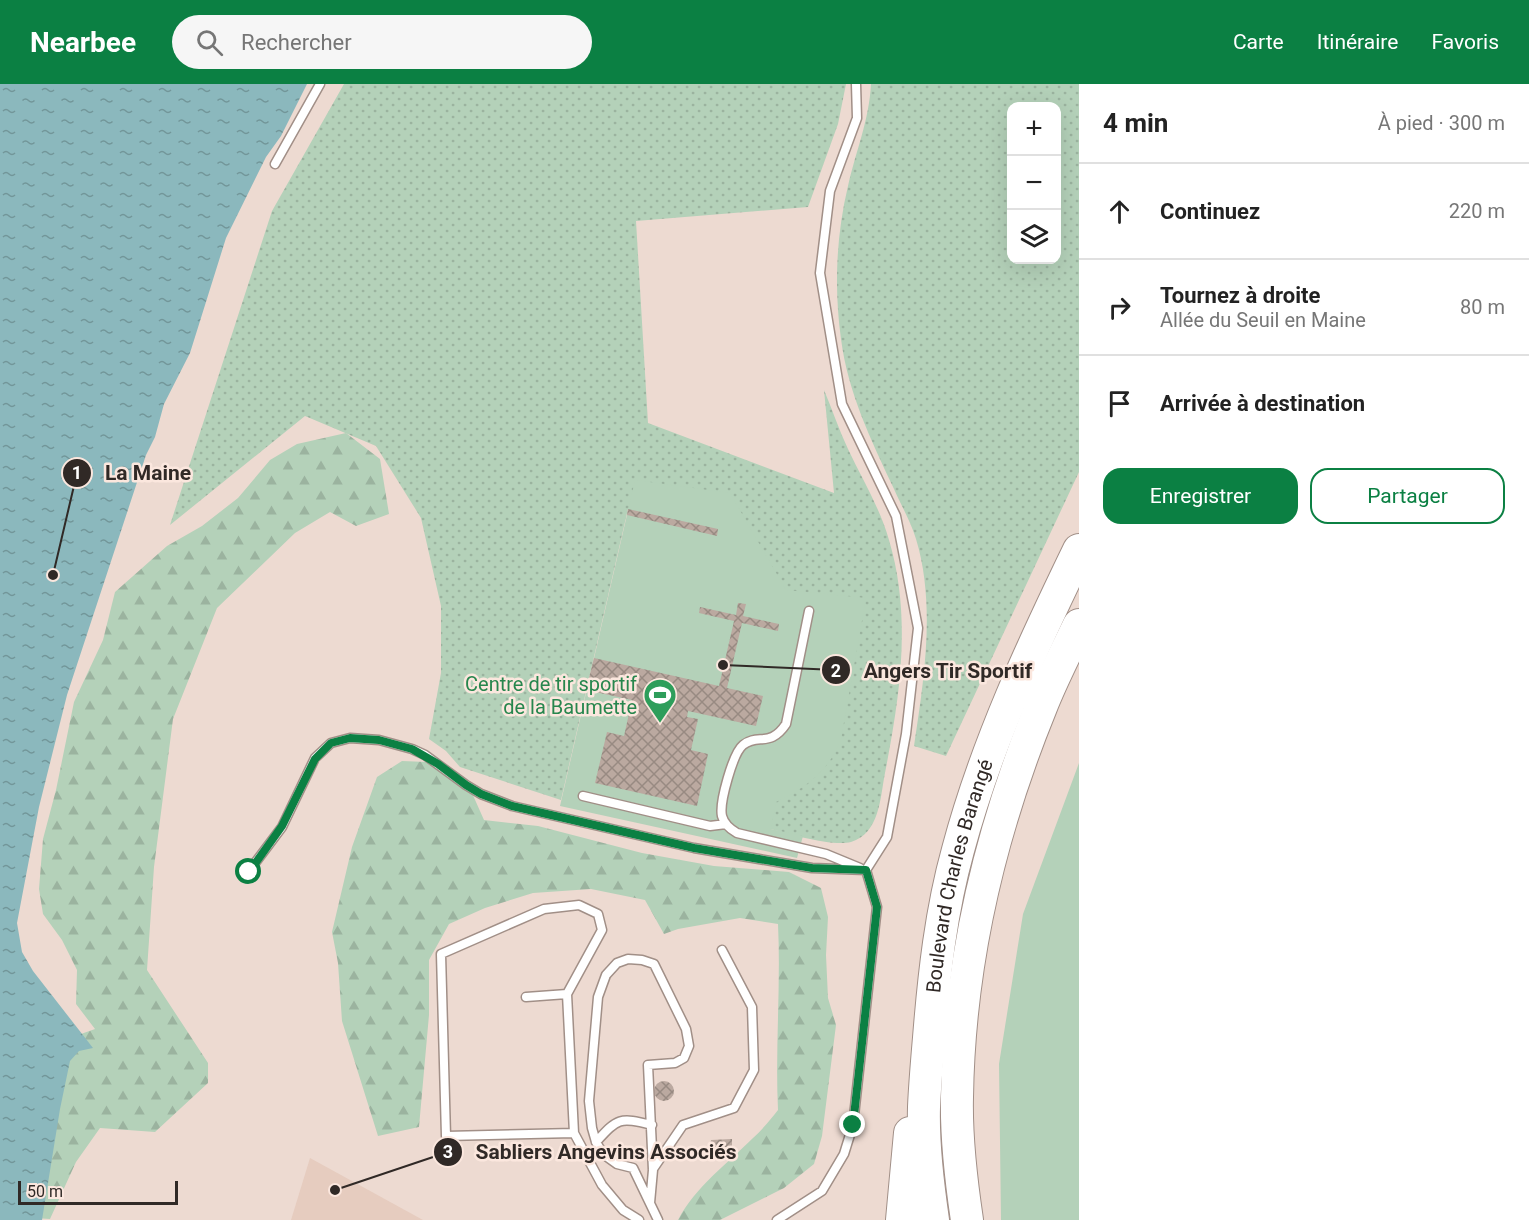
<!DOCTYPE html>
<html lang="fr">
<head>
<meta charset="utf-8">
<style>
	body { margin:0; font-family:Roboto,sans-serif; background:#f6f6f6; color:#222 }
	.controls { position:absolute; right:18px; top:18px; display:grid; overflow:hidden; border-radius:12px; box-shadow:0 6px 24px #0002 }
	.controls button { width:54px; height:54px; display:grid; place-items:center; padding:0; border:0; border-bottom:2px solid #e0e0e0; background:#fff; color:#222; font:30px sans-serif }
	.scale { position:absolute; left:18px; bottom:15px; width:160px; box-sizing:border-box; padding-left:6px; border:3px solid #302926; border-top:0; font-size:16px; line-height:21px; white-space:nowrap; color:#302926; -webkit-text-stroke:4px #fbe7de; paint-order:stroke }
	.stop { position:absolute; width:18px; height:18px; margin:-14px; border:4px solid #0b8043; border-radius:50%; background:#fff }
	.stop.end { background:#0b8043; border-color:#fff; box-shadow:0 2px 6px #0008 }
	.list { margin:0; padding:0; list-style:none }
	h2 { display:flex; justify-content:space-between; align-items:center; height:78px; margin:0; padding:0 24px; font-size:26px }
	h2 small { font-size:20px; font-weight:400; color:#767676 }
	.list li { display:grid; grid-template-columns:39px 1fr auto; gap:18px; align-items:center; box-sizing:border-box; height:96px; padding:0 24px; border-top:2px solid #e0e0e0 }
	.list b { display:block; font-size:22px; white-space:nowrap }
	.list p { margin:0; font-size:20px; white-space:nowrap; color:#767676 }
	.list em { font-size:20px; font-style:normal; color:#767676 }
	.actions { display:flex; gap:12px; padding:18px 24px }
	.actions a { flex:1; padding:14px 0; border:2px solid #0b8043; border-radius:18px; text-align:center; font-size:21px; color:#0b8043 }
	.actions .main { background:#0b8043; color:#fff }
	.icon { flex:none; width:33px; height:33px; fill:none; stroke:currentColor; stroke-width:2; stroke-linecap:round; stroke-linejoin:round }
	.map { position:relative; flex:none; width:1079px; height:1136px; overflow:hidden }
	header { display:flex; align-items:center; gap:36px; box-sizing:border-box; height:84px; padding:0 30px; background:#0b8043; color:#fff }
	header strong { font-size:28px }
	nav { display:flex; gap:33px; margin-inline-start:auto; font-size:21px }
	.search { width:420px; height:54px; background:#f6f6f6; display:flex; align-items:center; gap:15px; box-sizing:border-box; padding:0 21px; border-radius:33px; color:#767676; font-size:22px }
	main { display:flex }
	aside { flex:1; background:#fff }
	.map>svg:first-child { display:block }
	.built { fill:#e6ccbf }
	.grass { fill:url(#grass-dots); fill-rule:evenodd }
	.forest { fill:url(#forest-firs) }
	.pitch { fill:#b4d1b9 }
	.water { fill:url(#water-ripples) }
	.building { fill:url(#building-cross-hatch) }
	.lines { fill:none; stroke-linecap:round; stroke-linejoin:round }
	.lane-casing { stroke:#a18f87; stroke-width:11 }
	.highway-casing { stroke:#a18f87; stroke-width:34 }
	.lane { stroke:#fff; stroke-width:8 }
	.highway { stroke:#fff; stroke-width:32 }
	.route { stroke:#0b8043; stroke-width:8 }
	.labels { text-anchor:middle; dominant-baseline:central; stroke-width:5; stroke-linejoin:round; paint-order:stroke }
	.leisure-label { font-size:20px; fill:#27864d; stroke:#fbe7de; text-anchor:end }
	.street-label { font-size:20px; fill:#302926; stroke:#fbe7de }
	.leader { fill:none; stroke:#302926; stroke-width:2 }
	.callout-dot { fill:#302926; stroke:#fbe7de; stroke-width:2 }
	.mark-label { font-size:18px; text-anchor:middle; font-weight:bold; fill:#fff }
	.callout-label { font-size:21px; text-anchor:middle; font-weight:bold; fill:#302926; stroke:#fbe7de; stroke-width:5; stroke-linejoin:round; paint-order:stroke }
</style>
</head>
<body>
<header>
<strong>Nearbee</strong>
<div class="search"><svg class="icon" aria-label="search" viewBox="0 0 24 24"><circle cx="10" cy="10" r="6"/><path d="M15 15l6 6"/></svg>Rechercher</div>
<nav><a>Carte</a><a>Itinéraire</a><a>Favoris</a></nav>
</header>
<main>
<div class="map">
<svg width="1079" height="1136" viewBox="0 0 1079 1136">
	<defs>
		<pattern id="grass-dots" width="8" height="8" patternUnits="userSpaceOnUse" patternTransform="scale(1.5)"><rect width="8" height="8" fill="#b4d1b9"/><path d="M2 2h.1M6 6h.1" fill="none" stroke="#9bb39f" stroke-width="1.8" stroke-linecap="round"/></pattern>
		<pattern id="forest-firs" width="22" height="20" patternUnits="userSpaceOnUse" patternTransform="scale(1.5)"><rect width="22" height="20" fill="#b4d1b9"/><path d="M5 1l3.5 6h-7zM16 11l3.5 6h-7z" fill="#9bb39f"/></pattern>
		<pattern id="water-ripples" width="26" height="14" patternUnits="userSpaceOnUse" patternTransform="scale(1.5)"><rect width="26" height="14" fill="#8bb8bd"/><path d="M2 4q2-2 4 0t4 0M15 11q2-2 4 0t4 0" fill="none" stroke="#729699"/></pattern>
		<pattern id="building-cross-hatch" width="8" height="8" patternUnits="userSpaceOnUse" patternTransform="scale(1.5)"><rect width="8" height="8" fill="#bba9a0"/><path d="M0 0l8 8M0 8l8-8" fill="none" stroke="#988a82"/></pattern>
	</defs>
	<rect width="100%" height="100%" fill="#eddad1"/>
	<path class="built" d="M 310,1074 L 372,1108 L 423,1136 L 291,1136 Z"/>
	<path class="grass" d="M 344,0 L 846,0 L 838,40 L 808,123 L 636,137 L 648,339 L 834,409 L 824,306 C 832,325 839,346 848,365 C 862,395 880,424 889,456 C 912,533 900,612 885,689 C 880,714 880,749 851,758 C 833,763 790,750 770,745 L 786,507 L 628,425 L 561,716 L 460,683 L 446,667 L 429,655 L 441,589 L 441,522 L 421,434 L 376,362 L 305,332 L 170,441 L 272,127 Z
		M 871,0 L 1079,0 L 1079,388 L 946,672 L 914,662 C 924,595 936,521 916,455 C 911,438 901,421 894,405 C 871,356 848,309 841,255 C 834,204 836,152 848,102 C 856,66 869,37 871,0 ZM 1056,22 L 1056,176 L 1012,176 L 1012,22 Z"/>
	<path class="forest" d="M 346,349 L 380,375 L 389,430 L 356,442 L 330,428 L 295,449 L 217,524 L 173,635 L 154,783 L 147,886 L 208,979 L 208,999 L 155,1048 L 100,1044 L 76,1078 L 50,1135 L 3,1132 L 64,956 L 95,945 L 76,920 L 77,886 L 62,856 L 43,830 L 39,805 L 43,755 L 56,706 L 74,618 L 103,556 L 115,508 L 167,462 L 202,442 L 238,414 L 270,376 L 297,360 Z
		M 402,677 L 427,678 L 468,700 L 484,736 L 538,742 L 642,769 L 714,782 L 789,788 L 821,804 L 828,833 L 826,871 L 828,914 L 836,941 L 822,1052 L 814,1080 L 784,1104 L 720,1136 L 678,1136 C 696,1102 727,1080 753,1054 C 762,1046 770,1036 778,1026 C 775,964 781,902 778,840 L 740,834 L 678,845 L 664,850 L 645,816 L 591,805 L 533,809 L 485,824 L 449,840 L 429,876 L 429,931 L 419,1043 L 378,1052 L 342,937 L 338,879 L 332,848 L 352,763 L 377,693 Z"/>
	<path class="pitch" d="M 635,396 L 730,409 L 786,506 L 866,514 L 841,655 C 830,686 806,704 776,718 L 771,745 L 803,752 L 797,774 L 560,722 Z
		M 1079,679 L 1079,1136 L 1001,1136 L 999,980 L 1023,830 Z"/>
	<path class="water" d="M 0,0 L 307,0 L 281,52 L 266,73 L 226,154 L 190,269 L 164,320 L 155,353 L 146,371 L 67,611 L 39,723 L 17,839 L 22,868 L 33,887 L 93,964 L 79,967 L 70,977 L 60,1025 L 42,1136 L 0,1136 Z"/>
	<path class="building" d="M 628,425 L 718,445 L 717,452 L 627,431 Z
		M 738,519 L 746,520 L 743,532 L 779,540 L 778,547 L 742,539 L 727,604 L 763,612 L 756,642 L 688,627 L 687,633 L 698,635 L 691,666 L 708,670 L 697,722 L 595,699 L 607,648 L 624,652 L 632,616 L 586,606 L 594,574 L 719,602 L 734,537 L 699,529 L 700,523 L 736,531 Z
		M654 1007a10 10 0 1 1 20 0a10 10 0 1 1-20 0Z
		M 732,1055 L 732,1063 L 710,1063 L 711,1056 Z"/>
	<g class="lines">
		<g class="lane-casing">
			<path id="lane" d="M 275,80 L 320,0
				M 809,527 L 786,640 C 770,664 758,649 743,661 C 733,669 719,719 722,732 C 724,740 730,745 737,749 L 826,770 L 860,784
				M 583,712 L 710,742 L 726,740
				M 249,787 L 282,743 L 315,674 L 331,659 L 350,654 L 379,656 L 412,665 L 425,671 L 466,701 L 481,710 L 512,722 L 694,764 L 812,784 L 866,786
				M 567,910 L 602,846 L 598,830 L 579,821 L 544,825 L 441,870 L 446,1052 L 574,1049
				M 526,913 L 567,910 L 574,1049 L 602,1101 L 623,1126 L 639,1136
				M 596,1058 C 618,1034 619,1033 652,1041
				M 653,1085 L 683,1041 L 734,1024 L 754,986 L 752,923 L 722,866
				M 650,1119 L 653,1086 L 648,981 L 675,979 L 684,974 L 689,962 L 686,945 L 654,880 L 642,876 L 628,875 L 617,879 L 606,891 L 598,913 L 589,1017 L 592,1044 L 596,1058 L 603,1070 L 617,1080 L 633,1084 L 658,1136
				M 777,1136 L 822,1107 L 844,1070 L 853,1041 L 877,823 L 866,786 L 887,753 L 906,650 L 918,544 L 896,432 L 842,320 L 820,189 L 830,107 L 857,34 L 856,0"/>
		</g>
		<g class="highway-casing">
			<g id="highway">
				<path d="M 902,1136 L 910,1049"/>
				<path id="s1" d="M 933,1136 C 928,1102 923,1057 924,1023 C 925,1000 927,977 929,954 C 934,891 941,827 958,766 C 986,661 1032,563 1079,466"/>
				<path d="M 967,1136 C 961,1096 956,1054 957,1013 C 959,879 990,748 1041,623 C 1052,595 1066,568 1079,541"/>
			</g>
		</g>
		<use href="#lane" class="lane"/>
		<use href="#highway" class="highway"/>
	</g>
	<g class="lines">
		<path class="route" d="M 249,788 L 282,742 L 315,675 L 331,659 L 350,654 L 379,656 L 412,665 L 438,680 L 466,701 L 481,710 L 512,722 L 694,764 L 812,784 L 866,786 L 877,823 L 853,1041"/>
	</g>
	<defs>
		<g id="stadium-pin" transform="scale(1.725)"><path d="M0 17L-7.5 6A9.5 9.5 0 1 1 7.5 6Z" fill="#2e9e5b" stroke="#fbe7de"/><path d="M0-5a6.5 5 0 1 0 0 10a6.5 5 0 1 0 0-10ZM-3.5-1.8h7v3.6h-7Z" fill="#fff"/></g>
	</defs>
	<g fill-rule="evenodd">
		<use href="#stadium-pin" x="660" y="611"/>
	</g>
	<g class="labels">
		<g class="leisure-label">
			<text x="637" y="600">Centre de tir sportif<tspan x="637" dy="23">de la Baumette</tspan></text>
		</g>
		<g class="street-label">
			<text stroke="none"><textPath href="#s1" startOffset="348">Boulevard Charles Barangé</textPath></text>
		</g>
	</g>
	<path class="leader" d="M53 491L77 389M723 581L836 586M335 1106L448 1068"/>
	<g class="callout-dot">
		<circle cx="53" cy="491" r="6"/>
		<circle cx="723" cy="581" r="6"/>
		<circle cx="335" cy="1106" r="6"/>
		<circle cx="77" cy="389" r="15"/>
		<circle cx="836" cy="586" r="15"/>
		<circle cx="448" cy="1068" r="15"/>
	</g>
	<g class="mark-label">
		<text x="77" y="395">1</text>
		<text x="836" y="593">2</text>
		<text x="448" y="1074">3</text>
	</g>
	<g class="callout-label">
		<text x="148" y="396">La Maine</text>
		<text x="948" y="594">Angers Tir Sportif</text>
		<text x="606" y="1075">Sabliers Angevins Associés</text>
	</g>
</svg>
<div class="controls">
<button>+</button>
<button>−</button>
<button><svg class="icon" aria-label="layers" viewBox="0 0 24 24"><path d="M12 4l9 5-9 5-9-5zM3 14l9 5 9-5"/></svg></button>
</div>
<div class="scale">50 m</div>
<div class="stop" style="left:249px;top:788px"></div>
<div class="stop end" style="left:853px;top:1041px"></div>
</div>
<aside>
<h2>4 min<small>À pied · 300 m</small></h2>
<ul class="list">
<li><svg class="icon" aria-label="ahead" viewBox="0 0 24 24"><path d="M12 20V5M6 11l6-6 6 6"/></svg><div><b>Continuez</b></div><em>220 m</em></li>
<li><svg class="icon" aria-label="right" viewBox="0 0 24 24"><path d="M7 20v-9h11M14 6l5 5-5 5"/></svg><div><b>Tournez à droite</b><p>Allée du Seuil en Maine</p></div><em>80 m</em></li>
<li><svg class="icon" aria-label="arrive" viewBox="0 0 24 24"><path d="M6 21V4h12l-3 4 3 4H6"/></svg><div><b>Arrivée à destination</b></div></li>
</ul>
<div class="actions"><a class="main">Enregistrer</a><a>Partager</a></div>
</aside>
</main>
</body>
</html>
